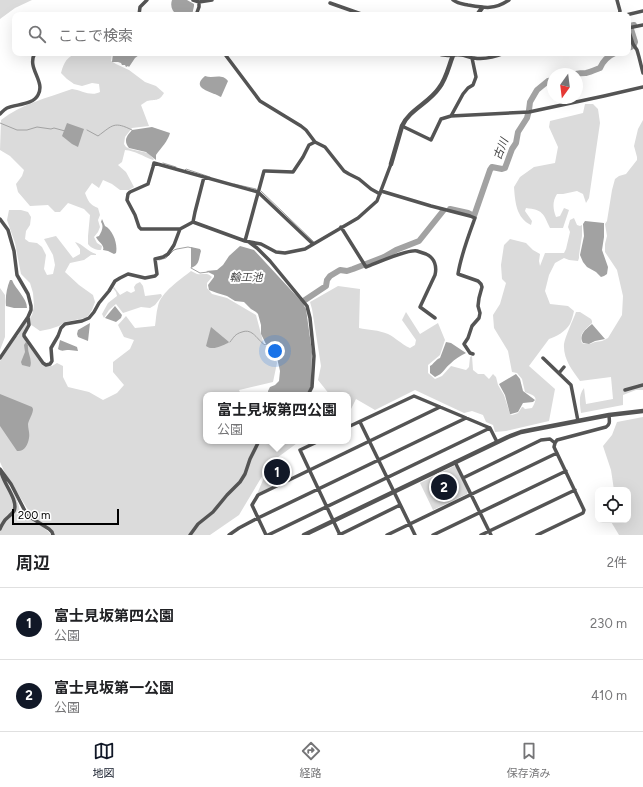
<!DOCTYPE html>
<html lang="ja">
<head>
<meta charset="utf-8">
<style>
	body { margin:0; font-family:Figtree,"Noto Sans JP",sans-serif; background:#f6f6f6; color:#202124 }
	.controls { position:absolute; right:12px; bottom:12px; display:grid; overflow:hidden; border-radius:8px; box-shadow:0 4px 16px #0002 }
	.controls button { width:36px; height:36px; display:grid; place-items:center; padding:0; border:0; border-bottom:1px solid #e0e0e0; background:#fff; color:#202124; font:20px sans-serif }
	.compass { position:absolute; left:547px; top:68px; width:36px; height:36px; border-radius:50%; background:#fff; box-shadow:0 4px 16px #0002; rotate:194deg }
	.scale { position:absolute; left:12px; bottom:10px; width:107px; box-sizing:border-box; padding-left:4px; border:2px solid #000; border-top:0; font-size:11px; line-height:14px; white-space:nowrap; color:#000; -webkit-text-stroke:3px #fff; paint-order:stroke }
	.you { position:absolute; left:275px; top:351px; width:14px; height:14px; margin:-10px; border:3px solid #fff; border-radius:50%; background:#1a73e8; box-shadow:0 0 0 6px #1a73e833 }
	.badge { display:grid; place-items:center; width:26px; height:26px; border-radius:50%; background:#111827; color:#fff; font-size:13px; font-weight:700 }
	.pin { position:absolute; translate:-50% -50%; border:2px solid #fff; box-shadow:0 1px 4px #0006 }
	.popup { position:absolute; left:203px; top:392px; width:148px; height:52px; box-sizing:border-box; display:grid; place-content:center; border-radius:8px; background:#fff; filter:drop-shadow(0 1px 3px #0005); font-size:13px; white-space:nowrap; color:#757577 }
	.popup b { font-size:15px; color:#202124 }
	.popup::after { content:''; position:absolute; left:50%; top:100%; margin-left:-8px; border:8px solid transparent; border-top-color:#fff }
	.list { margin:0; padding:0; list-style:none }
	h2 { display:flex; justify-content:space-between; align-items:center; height:52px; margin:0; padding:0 16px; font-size:17px }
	h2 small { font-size:13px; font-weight:400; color:#757577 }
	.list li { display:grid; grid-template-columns:26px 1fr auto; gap:12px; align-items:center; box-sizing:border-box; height:72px; padding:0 16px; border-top:1px solid #e0e0e0 }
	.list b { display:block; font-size:15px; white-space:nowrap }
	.list p { margin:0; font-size:13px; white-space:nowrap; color:#757577 }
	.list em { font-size:13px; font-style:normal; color:#757577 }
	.icon { flex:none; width:22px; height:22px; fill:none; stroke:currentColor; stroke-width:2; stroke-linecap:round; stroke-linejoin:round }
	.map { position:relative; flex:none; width:643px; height:535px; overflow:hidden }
	.search { position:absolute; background:#fff; box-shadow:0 4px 16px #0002; left:12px; right:12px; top:12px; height:44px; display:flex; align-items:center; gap:10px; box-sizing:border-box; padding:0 14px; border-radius:8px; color:#757577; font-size:15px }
	.sheet { height:196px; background:#fff }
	nav { display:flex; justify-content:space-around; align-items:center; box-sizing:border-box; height:56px; border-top:1px solid #e0e0e0; background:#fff; font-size:11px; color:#757577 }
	nav a { display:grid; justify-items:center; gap:2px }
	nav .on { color:#111827 }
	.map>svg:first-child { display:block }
	.green { fill:#dbdbdb }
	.water { fill:#a2a2a2 }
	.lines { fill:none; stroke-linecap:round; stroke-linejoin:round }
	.stream { stroke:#a2a2a2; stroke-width:1 }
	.river { stroke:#a2a2a2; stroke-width:6 }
	.minor { stroke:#545454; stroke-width:3.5 }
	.tertiary { stroke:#545454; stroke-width:4.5 }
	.labels { text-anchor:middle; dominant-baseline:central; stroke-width:4; stroke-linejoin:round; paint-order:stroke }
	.water-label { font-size:11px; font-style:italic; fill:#434343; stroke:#fff }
</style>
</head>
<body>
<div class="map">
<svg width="643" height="535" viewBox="0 0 643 535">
	<rect width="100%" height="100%" fill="#fff"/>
	<path class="green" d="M 0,0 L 32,0 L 15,8 L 0,19 Z
		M 79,53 L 112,53 L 111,61 L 116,64 L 129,70 L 145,82 L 156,86 L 164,93 C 159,102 155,99 147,101 C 145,102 143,104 141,105 L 149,126 L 132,128 L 125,137 L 124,144 L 126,147 L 130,149 L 148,153 L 154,159 L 153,160 C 142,156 136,151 125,150 L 122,162 L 118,165 L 126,172 L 134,187 L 129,190 L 120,190 L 112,184 L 103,180 L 99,188 L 92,183 L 85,193 C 88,201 90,205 98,208 L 100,215 L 98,220 L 100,227 L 98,232 L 94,237 L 97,243 L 102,246 L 101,250 C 96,250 91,248 88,244 L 88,236 L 90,215 L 84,209 L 68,203 L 60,212 L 55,212 L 48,205 L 30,206 L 18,192 L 16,184 L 22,176 L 24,170 L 10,156 L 0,150 L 1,120 C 21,104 47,98 72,89 C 81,90 91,97 100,92 L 99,84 L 92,83 L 82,86 L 74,84 L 67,79 L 61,73 C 64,62 67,56 79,53 Z
		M 585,104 L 593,104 L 598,109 L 600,123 L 589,198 L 586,203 L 583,194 L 577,191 L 563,194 L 557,194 C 552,202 553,209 556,217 L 560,216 L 564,208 L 569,210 L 563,228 L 550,228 C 543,213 543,210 526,208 L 525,211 L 532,221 L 531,225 C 516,218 515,201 514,187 L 520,177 L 534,167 L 555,163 L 558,147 L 549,127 L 550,121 L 583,113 Z
		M 643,120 L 643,390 L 636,390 L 623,395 L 623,405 L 581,413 C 580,405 578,395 584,388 L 586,404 L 613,399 L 611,377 L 580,381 C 572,370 563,359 564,344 C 565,337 573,320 576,312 L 580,312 L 591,319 L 592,321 L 592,323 C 586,329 578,334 582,343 L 584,344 L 590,344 L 595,342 L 602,341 L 608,338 L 622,315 L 623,296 L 617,270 L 605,252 L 605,244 L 607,236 L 605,224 L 607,221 L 612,190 L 615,179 L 619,176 L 626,174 L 637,160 L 637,157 L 634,146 L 638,129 Z
		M 9,210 L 21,210 L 28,212 L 31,217 L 30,225 L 26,231 L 25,239 L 29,242 L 37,243 L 42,247 L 46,255 L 44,269 L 47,275 L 53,274 L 55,265 L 53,255 L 44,239 L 56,236 L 73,258 L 80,254 L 80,249 L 75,242 C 83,244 87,251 96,254 L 96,255 L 91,255 L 84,260 L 70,263 L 65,272 L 79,285 L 93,295 L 95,302 L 92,310 L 88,316 L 85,318 L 65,322 L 59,326 L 50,329 L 40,331 L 30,324 L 30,318 L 32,315 L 34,306 L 33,293 L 30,283 L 21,274 L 15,243 L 7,220 Z
		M 574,218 L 577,225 L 580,226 L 582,225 L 582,236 L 579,255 L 579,258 L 578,261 L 569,260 L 564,258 L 555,263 L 549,275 L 545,291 L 550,304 L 568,306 L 574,311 C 573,315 572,320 570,324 C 566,331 556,337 549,339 L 529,366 L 555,389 L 549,421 L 506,431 L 495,432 L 493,425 L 486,422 L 483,415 L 472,411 L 464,413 L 415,390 L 375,410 L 356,399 L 350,411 L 348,412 L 348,395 L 330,395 L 318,380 L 321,366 L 312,309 L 310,302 L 338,286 L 360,289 L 359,328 C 368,330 379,330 388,334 C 396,338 401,344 410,348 L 415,345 L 416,340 L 402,320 L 406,312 L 420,334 L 438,323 L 445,340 L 440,355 L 428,365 L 428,373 L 435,379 L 442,376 L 451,366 L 466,370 L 469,367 L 470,357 L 472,356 L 473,370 L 478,374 L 484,374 L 489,379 L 493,374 L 496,377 L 498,385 L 504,395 L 510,414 L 512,415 L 518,413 L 522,407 L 523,407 L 525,409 L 532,408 C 539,396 535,396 525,392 L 522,379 L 517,373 L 512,372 L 508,351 L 494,328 L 493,315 L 500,304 L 506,283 L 502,279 L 501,265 L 504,245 L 510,239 L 526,243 L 533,250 L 540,254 L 539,261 L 540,266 L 545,253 L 564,253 L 566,249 L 570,232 L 568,227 L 570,220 Z
		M 191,271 C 193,272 195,273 197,274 C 203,275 207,272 212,277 L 207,283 L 207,288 L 212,294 L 227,298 L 256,315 L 264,345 L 273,350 L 277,363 L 273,382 L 239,390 L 241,395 L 206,395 L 206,441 L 300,441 L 270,463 L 239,515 L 210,535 L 54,535 L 30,513 L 5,473 L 0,462 L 0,361 L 17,336 L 18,336 L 20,331 L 27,321 L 28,324 L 23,333 L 46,366 L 52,366 L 57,363 L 63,366 L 63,377 L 68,387 L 89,392 L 103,400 L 117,393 L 124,385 L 113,372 L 113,362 L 130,349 L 134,340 L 124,337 L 118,325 L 126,316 L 135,328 L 155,326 C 156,320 156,313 158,306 C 161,292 180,280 191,271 Z
		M 140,282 L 143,286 L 145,296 L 161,294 L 162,296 L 155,305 L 150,308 L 141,307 L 123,313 L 116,304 L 109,310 L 104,318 L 102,314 L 108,303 L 117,296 L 116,292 L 113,288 L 114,287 L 120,295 L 127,291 L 131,293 L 135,291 L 134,287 L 136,284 Z
		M 0,288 L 5,295 L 5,337 L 0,350 Z
		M 643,417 L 643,535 L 619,535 L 610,520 L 628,520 L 628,490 L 614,490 L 611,470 L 603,446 L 612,435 L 617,422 Z
		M 280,462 L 289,478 L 257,494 L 263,480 L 271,466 Z
		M 454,466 L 456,467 L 468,492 L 467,494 L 433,510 L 420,483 Z
		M 0,473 C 8,484 19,498 20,513 C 29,519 46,527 51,535 L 0,535 Z"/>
	<path class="water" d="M 172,0 L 187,0 L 194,4 L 194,6 L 192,15 L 177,15 C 172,11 170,6 172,0 Z
		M 113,53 L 131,53 L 134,55 L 139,55 L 135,58 L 129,67 L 128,66 L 126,67 L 125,65 L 122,65 L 121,63 L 118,62 L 112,62 Z
		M 205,76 C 213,79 222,73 228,81 L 221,97 C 214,92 189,89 205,76 Z
		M 67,123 L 84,129 L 78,147 L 72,144 L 62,136 Z
		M 152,127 L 170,133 C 168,141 161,148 156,155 L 156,160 L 146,152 L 129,148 C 123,140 127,136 132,130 Z
		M 102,219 L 105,226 C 113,230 118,244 116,253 L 114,254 L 108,251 L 103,250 C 105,245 98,242 96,237 L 99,236 C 102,231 104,226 101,222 Z
		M 585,221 L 604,223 L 604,237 L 602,250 L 608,267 L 607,274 L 604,276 L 601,277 L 596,272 L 587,267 L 583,262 L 580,255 L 584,236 L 583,224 Z
		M 240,246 L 254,250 L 302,302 L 306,309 L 312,352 L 311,386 L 307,395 L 268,395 L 268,391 L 270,387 L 275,385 L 279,381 L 280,371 L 275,349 L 273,346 L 266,344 L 261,334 L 261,325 L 258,314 L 256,312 L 251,309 L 244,302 L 235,301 L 227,296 L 217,293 L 209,290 L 208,285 L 214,277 L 214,275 L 206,271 L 217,270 L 223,265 L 229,256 Z
		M 191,247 L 200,249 L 201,251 C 198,261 200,264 191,268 Z
		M 10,280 L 12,280 C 16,290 27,298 27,308 L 14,308 L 6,306 C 5,297 7,287 10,280 Z
		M 115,306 L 122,315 L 121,318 L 116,322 L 105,318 Z
		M 90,323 L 88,341 L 78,337 L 77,334 L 78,330 Z
		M 592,324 L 605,339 L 595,341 L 589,344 L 583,343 C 578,335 586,329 592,324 Z
		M 211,327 L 229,342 L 228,343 C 221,346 213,351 206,346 Z
		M 60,340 L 77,347 L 78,351 C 75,351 72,350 69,350 C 64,350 62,352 58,349 Z
		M 26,342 L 28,345 C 27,353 33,360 30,367 L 22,365 L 21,362 L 25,352 L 24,345 Z
		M 446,342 L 451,343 L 466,353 C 460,356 455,359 450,364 C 443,370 444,373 435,377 L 430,373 L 430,366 C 434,364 435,360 440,358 Z
		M 516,374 L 520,379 L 523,391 L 535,400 L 533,402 L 523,403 L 518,412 L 511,414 L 510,414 L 505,395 L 499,384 Z
		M 0,394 L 32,407 L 33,409 C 33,414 29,419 28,424 C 28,429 30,433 29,438 C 28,445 24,452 17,451 L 0,426 Z"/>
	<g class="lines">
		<path class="stream" d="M 0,123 L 17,130 L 27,130 L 37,127 L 51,129 L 54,128 L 65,131
			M 87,130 L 98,136 C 113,125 114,121 132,130
			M 163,163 L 176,167
			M 185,170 L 186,169 L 210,177
			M 234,184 L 256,189
			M 261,191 L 314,242
			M 159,260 L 166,258 L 174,250 L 177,249 L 188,247 L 192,248
			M 191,268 L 200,273 L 208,272
			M 230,342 C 234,337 235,334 242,332 C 253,328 257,340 265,345 L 267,344"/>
		<path class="river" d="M 628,48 C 632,47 634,46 635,42 L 630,26 L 634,25
			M 576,74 C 580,73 583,73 586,73 C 591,72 595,70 600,68 C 603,61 608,56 615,53
			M 450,209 L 468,213 L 474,216 L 490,170 L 492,167 L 502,169 L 505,168 L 512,149 L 516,143 L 518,132 L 527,118 L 529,110 L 530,102 L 537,90 L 548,81 L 553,80
			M 302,302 L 326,286 L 327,280 L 330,276 L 340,270 L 347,271 L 353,269 L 384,257 L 396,250 L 419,241 L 443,211"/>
		<path class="minor" d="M 193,0 L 199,2 L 212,0
			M 453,0 C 458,4 463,4 468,5 C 485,8 494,10 509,0
			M 617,0 L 620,11 L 619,15
			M 330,3 L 364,15
			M 139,15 L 140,7 L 147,0
			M 196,15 L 199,7 L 199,2
			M 626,15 L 643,11
			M 628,28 L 643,25
			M 628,29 L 633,44 L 637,50 L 639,57 L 643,73
			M 224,53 L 260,101 L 301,126 L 306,130 L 315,142 L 325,147 L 344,171 L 349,174 L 359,179 L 371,189 L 380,194
			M 436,53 C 447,58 450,54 461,55 C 465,55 469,58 474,58 C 485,60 495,57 505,53
			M 0,114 C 2,112 5,109 7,108 C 16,104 33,105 38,95 C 46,81 26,68 35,53
			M 451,116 L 463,94 L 468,88 L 473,85 L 476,77 L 472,58
			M 402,126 L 431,140 L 441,119 L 451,116 L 529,112 L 604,96 L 643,87
			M 381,191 L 431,206 L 470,216 L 475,218 C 468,237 461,255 458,274 L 478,281 L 481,284 L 482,287 L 479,298 L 478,306 L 480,313 L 479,318 L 472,326 L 468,338 L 464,344 L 470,353 L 473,354
			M 0,219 L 8,230 L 14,251 L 17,275 L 28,294 L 31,306 L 31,310 L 28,317 L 0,358
			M 193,222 L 195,212 L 204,177
			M 341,227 L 366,267 C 377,263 407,249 417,251 C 420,252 423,253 426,254 C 435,258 437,267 435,275 L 420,307 L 435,318
			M 180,229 L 141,229 L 139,227 L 135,215 L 127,200 L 128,194 L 130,192 L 148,184 L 153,167 L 154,163 L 258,192 L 313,244
			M 245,241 L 264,171 L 266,171 L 293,172 L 303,157 L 309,145 L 315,142
			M 249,242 L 257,248 L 270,261 L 307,306 L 310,318 L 314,356 L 312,387 L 308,395
			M 28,317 L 29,325 L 24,334 L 24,336 L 43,363 L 46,365 L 50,364 L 52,361 L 51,348 L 58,336 L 61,328 L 65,324 L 82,321 L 89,318 L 94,312 L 99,303 L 109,291 L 115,281 L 120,278 L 128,274 L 145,278 L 155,276 L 157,274 L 155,259 L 163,257 L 168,254 L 174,245 L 180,229 L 193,222 L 245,241 L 261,244 L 276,252 L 285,253 L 305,249 L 358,218 L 377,201 L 391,164
			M 543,358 L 571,385 L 578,421
			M 559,373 L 564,367
			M 625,390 L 643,385
			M 360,422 L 415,535
			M 348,427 L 414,396 L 490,428 L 497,442
			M 319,441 L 300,450 L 340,535
			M 455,462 L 491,535
			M 0,469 L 11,484 L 26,513 L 30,517 L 49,529 L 52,532 L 53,535
			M 463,478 L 541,440 L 550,439 L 555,443
			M 0,529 C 1,526 3,523 5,520 C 8,517 12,514 14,511 C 19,500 2,482 1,471
			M 190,535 L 198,524 L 213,512 L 227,495 L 240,482 L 245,474 L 250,459 L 259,441
			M 229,535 L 239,528 L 258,518 L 466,418
			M 266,535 L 252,505 L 258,495 L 440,407
			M 268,535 L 490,428
			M 339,535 L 400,505
			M 387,535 L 557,453
			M 433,535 L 566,471
			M 481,535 L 575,490
			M 537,535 L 583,513 L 584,510 L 554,447 L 555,443 L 557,440 L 606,427 C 611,424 609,420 609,415"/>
		<path class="tertiary" d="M 477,15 L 482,8
			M 391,164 L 402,126 C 409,110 429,103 439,88 C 447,78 449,64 454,53
			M 304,535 L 508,437 L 521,432 L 531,430 L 609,415 L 643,411"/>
	</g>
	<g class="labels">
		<g class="water-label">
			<text transform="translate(501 149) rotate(-69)">古川</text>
			<text x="246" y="277">輪工池</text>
		</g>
	</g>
</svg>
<div class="controls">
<button><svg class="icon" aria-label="locate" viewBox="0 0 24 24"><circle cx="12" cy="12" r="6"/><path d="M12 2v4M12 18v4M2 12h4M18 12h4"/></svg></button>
</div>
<svg class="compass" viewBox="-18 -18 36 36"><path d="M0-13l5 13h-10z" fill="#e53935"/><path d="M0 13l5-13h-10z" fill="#757577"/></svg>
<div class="scale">200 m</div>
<div class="you"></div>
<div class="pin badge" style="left:277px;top:472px">1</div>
<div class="popup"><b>富士見坂第四公園</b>公園</div>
<div class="pin badge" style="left:444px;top:487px">2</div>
<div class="search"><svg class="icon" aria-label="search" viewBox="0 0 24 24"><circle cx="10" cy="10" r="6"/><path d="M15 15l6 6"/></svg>ここで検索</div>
</div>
<section class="sheet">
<h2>周辺<small>2件</small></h2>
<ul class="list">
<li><span class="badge">1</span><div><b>富士見坂第四公園</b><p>公園</p></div><em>230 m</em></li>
<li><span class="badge">2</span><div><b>富士見坂第一公園</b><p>公園</p></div><em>410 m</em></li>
</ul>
</section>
<nav>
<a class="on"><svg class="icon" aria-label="map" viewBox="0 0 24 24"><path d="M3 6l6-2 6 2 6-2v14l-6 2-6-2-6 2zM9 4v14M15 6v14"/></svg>地図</a>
<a><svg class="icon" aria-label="directions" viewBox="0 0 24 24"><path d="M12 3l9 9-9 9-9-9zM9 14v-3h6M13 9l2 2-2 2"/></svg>経路</a>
<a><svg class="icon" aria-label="saved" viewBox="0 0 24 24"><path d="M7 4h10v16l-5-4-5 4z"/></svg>保存済み</a>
</nav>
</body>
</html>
